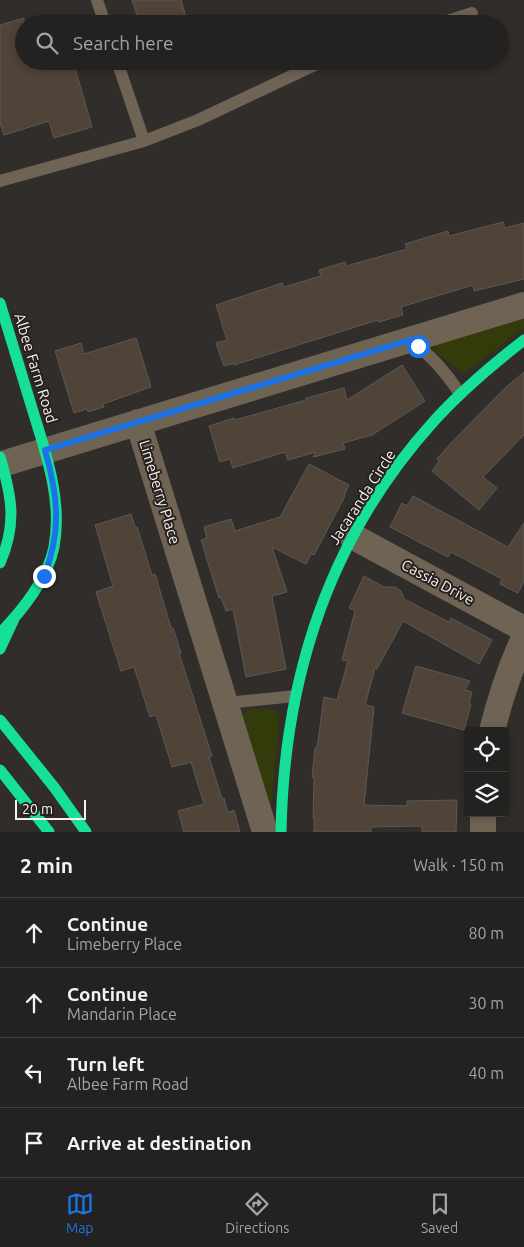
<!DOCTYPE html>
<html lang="en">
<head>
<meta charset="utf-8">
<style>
	body { margin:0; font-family:Ubuntu,sans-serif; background:#302f2d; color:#f1f3f6 }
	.controls { position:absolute; right:15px; bottom:15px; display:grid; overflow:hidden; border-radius:5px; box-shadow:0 2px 8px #0003 }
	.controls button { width:45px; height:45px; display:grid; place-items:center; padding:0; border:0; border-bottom:1px solid #413f3e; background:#242220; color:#f1f3f6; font:25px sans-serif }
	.scale { position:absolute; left:15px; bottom:12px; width:71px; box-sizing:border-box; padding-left:5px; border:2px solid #f6f2f0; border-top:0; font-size:14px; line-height:18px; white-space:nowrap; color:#f6f2f0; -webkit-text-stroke:4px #28221e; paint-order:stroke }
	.stop { position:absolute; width:15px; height:15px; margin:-11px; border:4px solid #1a73e8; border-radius:50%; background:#fff }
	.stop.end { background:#1a73e8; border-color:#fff; box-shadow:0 1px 5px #0008 }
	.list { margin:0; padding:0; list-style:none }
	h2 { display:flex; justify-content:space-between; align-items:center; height:65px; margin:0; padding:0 20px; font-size:21px }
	h2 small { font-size:16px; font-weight:400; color:#a3a4a5 }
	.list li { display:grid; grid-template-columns:32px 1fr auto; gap:15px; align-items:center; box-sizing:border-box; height:70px; padding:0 20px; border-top:1px solid #413f3e }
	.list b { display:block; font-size:19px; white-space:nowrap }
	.list p { margin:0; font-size:16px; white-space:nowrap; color:#a3a4a5 }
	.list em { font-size:16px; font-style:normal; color:#a3a4a5 }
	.icon { flex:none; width:28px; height:28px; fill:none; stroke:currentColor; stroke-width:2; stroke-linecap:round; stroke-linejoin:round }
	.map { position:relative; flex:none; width:524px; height:832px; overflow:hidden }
	.search { position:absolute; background:#242220; box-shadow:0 2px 8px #0003; left:15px; right:15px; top:15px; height:55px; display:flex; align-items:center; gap:12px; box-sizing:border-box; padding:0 18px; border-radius:28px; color:#a3a4a5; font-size:19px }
	.sheet { height:345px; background:#242220 }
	nav { display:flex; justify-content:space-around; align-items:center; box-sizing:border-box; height:70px; border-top:1px solid #413f3e; background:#242220; font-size:14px; color:#a3a4a5 }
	nav a { display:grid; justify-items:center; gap:2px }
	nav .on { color:#1a73e8 }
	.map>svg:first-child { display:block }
	.green { fill:#333b0a }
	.building { fill:#504337; stroke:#5b5957 }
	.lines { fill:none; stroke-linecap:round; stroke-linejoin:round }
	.lane { stroke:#6f6354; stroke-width:12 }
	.street { stroke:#6f6354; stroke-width:26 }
	.fast { stroke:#16e098; stroke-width:11 }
	.route { stroke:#1a73e8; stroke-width:6 }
	.labels { text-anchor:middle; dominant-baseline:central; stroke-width:4; stroke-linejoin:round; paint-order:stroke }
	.street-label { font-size:15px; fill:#f6f2f0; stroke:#28221e }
</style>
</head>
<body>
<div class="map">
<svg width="524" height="832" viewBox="0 0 524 832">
	<rect width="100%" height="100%" fill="#302d2a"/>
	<path class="green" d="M 524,316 L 524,328 L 463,374 L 434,351 L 433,346 Z
		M 262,708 L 274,710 L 280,715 L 271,810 L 242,714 L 251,709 Z"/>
	<path class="building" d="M 132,0 L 181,0 L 188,24 L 140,24 Z
		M 24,18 L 24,61 L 73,61 L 92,127 L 54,138 L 49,121 L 4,135 L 0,123 L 0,25 Z
		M 503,222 L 505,228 L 524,223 L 524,279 L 474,291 L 473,285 L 401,307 L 403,315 L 379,322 L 378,320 L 234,365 L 234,363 L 224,366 L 216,343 L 227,340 L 216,305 L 282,283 L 284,287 L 321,276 L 319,270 L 345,262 L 346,266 L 407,249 L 405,244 L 448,231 L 449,236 Z
		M 136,338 L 151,387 L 103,404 L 104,407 L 88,412 L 87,409 L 74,413 L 55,351 L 81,343 L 84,354 Z
		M 402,365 L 425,401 L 372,435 L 343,443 L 345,449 L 313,457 L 316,452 L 288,460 L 285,452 L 233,468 L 230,459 L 220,462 L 209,426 L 234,418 L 235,420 L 306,400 L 306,398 L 344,388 L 347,400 Z
		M 524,372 L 524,435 L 483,477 L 497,488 L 479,510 L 432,471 L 439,461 L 437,459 L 451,443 L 504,389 Z
		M 309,464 L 349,485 L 344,496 L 345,496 L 314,555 L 311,554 L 306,564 L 272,547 L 287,592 L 272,596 L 286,669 L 246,677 L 233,609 L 226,611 L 221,597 L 219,598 L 201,540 L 207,538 L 204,527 L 231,519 L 235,531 L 280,517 Z
		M 413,496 L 508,547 L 524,523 L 524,581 L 518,593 L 500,584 L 502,579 L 451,552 L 448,557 L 390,527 L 402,503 L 407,506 Z
		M 131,514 L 135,527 L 137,527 L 152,575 L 155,574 L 171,628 L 173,628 L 181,653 L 179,653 L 212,756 L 209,757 L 222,799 L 224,798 L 227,810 L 229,812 L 234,810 L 240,832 L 184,832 L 178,811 L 204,804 L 191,762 L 172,767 L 156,715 L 150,717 L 134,667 L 121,671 L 96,592 L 113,586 L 95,525 Z
		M 364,576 L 384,587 L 395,587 L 401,591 L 404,599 L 449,622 L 451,618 L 492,640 L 479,664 L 403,621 L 377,669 L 375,668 L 365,705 L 374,707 L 364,805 L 407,806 L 407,801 L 457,800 L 456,832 L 422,832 L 422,826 L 371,827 L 371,832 L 314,832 L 314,818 L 313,818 L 314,777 L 312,777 L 315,748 L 317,748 L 324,697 L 337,700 L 348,661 L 342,660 L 355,611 L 349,608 Z
		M 416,666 L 470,681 L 465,690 L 472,692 L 469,703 L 471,704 L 464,730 L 402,713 Z"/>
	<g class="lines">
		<path class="lane" d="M 97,0 L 105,24
			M 438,24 L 472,13
			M 144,141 L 198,120 L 323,61
			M 0,181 L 144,141 L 117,61
			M 410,340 C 431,355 446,372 460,394
			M 226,703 L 295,696"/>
		<path class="street" d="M 138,422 L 265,832
			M 2,464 L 524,305
			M 352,536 L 524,629
			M 492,731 C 500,699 510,668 524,638
			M 483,813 L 483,832"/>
		<path class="fast" d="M 0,303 C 10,337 21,371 31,405 C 45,451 63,499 54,547 C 48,578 22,611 0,633
			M 0,457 C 12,497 17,524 0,563
			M 0,649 L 14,619
			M 0,720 L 54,787 L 86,832
			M 0,770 L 49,832
			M 281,832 C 284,677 329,537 434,421 C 461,391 492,365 524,340"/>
	</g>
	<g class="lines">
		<path class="route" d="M 44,576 C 62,531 58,496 45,450 L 410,340 L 418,346"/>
	</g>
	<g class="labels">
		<g class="street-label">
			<text transform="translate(36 368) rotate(73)">Albee Farm Road</text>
			<text transform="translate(160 492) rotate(73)">Limeberry Place</text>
			<text transform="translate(362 497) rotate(-57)">Jacaranda Circle</text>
			<text transform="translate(438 582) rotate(28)">Cassia Drive</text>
		</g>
	</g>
</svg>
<div class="controls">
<button><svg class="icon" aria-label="locate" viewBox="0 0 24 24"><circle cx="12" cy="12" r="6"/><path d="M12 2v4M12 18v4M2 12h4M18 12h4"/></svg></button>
<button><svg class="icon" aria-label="layers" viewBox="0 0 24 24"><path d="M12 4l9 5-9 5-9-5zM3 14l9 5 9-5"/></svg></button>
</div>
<div class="scale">20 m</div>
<div class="stop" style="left:418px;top:346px"></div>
<div class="stop end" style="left:44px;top:576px"></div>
<div class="search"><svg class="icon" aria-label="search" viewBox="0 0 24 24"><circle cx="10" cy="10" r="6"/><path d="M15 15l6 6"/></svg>Search here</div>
</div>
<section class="sheet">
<h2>2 min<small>Walk · 150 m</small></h2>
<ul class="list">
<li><svg class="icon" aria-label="ahead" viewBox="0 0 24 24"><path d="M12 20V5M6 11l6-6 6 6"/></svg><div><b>Continue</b><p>Limeberry Place</p></div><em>80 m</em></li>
<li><svg class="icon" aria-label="ahead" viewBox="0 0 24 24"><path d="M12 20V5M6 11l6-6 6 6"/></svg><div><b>Continue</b><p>Mandarin Place</p></div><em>30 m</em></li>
<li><svg class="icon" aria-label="left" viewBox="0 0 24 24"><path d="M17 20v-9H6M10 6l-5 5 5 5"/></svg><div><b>Turn left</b><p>Albee Farm Road</p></div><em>40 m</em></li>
<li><svg class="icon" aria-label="arrive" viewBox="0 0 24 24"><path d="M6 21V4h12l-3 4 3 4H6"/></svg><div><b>Arrive at destination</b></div></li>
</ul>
</section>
<nav>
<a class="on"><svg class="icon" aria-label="map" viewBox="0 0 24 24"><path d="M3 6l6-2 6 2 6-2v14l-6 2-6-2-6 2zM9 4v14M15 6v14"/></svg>Map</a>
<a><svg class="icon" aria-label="directions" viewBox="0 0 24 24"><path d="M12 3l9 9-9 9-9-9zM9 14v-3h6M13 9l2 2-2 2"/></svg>Directions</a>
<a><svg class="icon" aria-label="saved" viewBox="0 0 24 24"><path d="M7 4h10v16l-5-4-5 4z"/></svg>Saved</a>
</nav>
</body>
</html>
